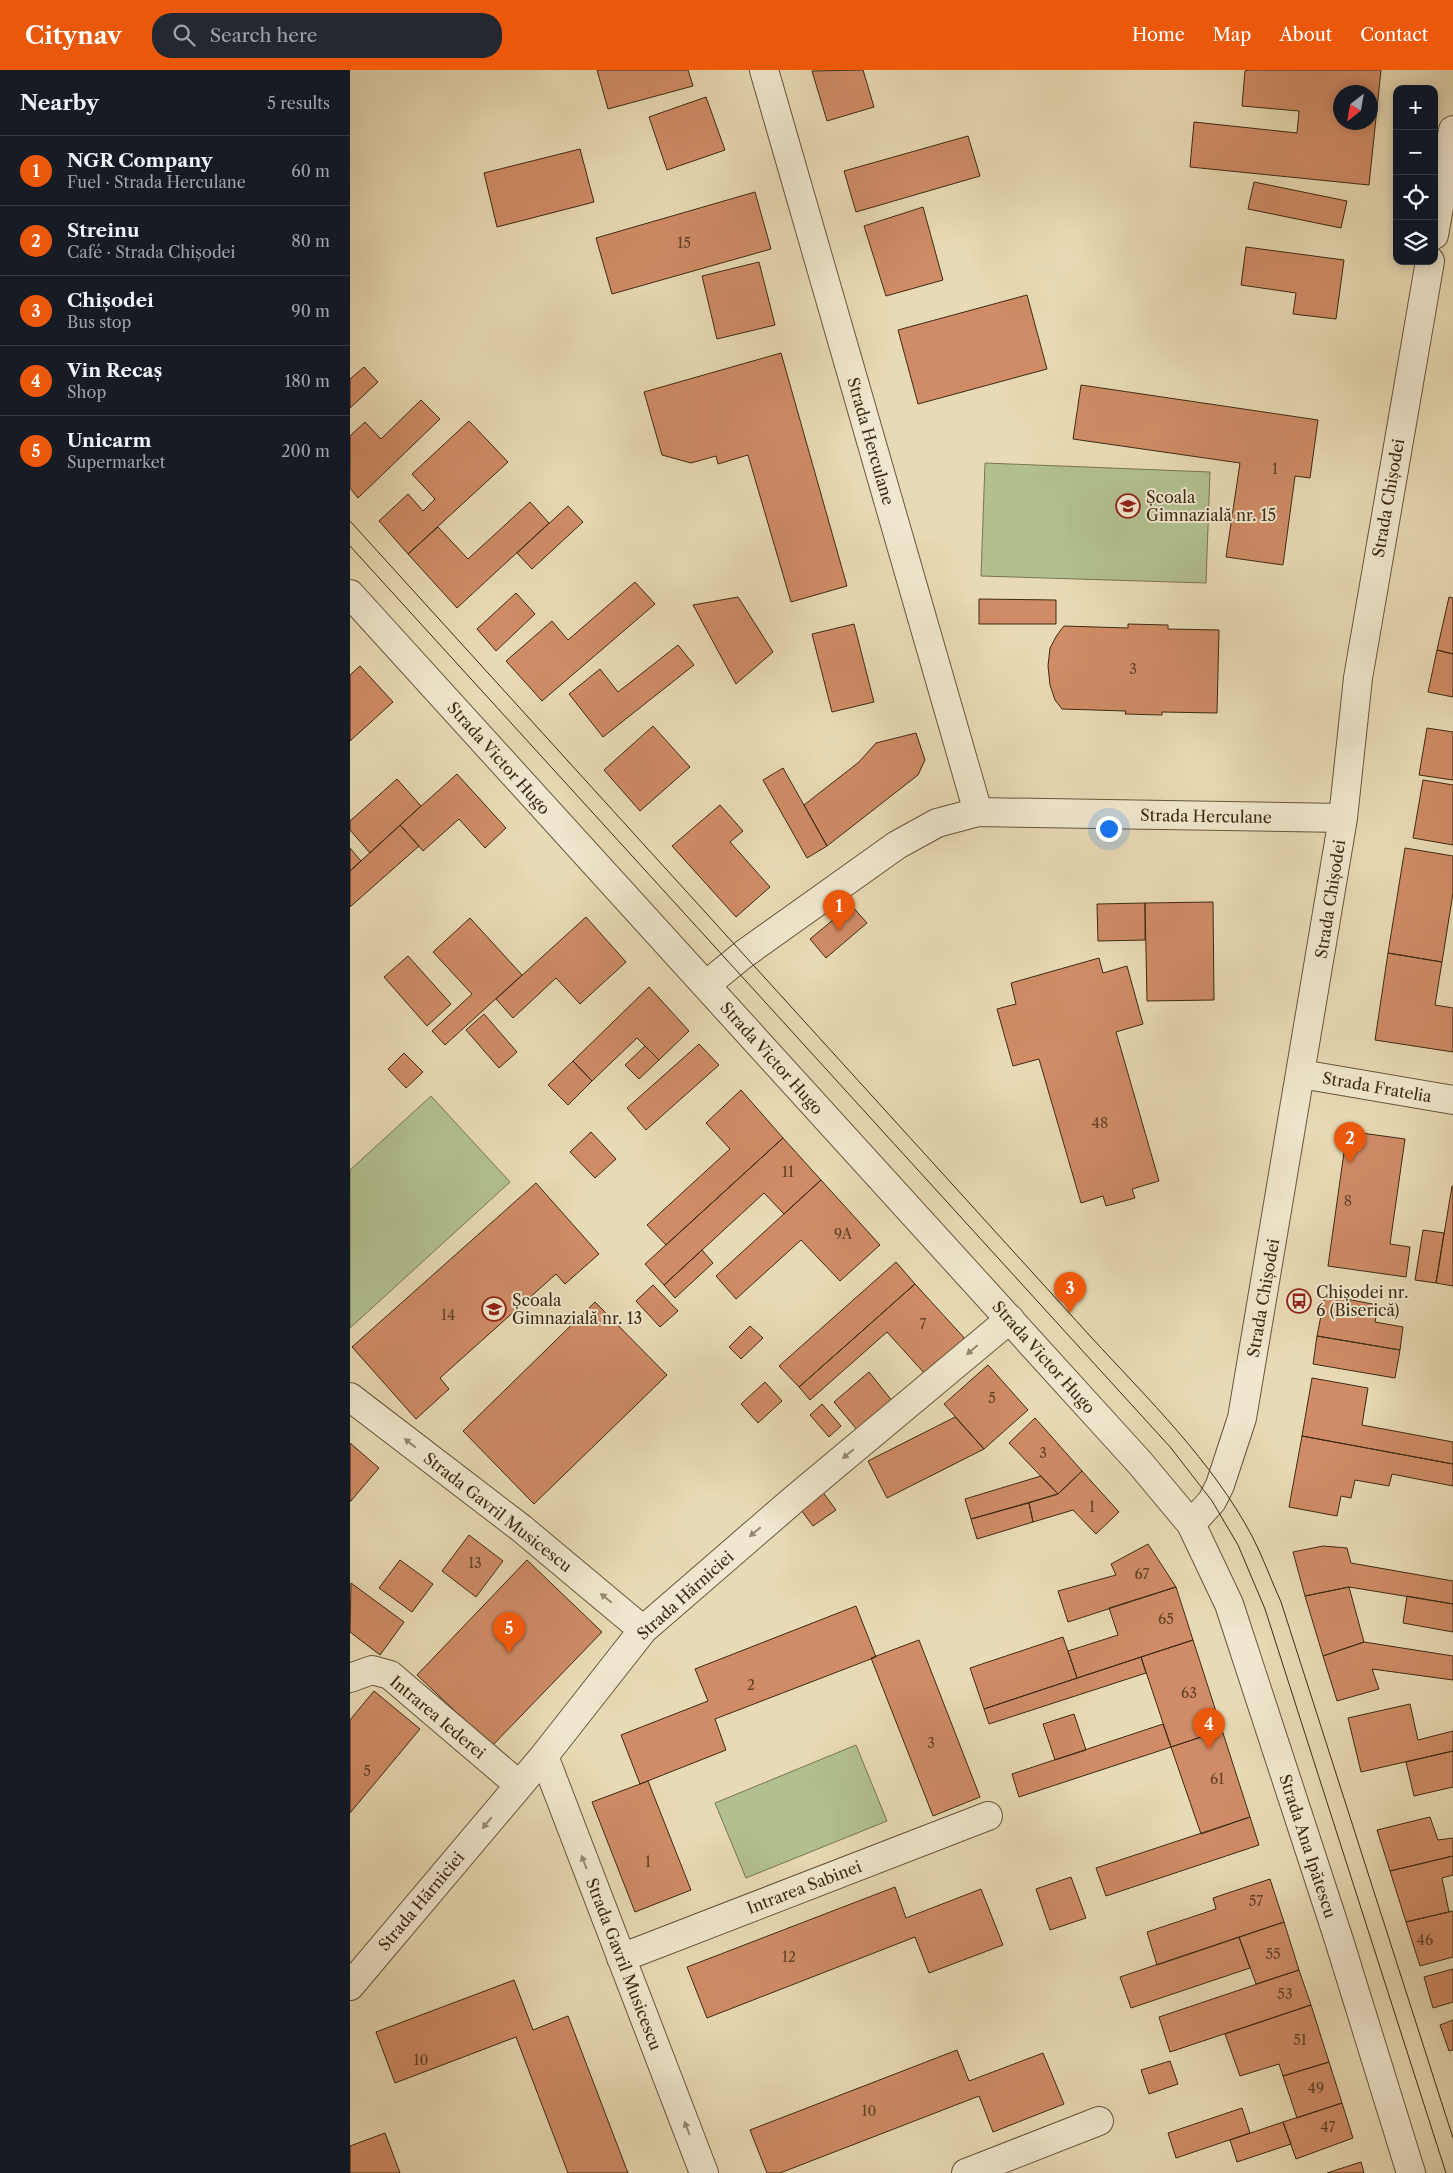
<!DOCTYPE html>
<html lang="en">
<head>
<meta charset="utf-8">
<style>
	body { margin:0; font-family:"Libre Caslon Text",serif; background:#242831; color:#f1f3f6 }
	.controls { position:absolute; right:15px; top:15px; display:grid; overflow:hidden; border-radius:10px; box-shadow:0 2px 12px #0003 }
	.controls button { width:45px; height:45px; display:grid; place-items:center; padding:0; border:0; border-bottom:1px solid #363941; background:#171b24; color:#f1f3f6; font:25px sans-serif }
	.compass { position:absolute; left:983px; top:15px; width:45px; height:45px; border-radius:50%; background:#171b24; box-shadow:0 2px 12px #0003; rotate:211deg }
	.you { position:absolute; left:758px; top:758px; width:18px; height:18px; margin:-12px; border:4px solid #fff; border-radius:50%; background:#1a73e8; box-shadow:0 0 0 8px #1a73e833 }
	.badge { display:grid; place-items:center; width:32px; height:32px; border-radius:50%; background:#ea580c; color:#fff; font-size:16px; font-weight:700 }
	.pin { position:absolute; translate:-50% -41px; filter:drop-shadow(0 1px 2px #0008) }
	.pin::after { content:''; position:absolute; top:26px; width:18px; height:15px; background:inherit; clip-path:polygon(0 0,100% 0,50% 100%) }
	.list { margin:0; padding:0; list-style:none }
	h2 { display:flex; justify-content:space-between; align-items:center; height:65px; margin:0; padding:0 20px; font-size:21px }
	h2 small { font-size:16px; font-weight:400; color:#9ea1a6 }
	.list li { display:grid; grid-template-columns:32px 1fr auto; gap:15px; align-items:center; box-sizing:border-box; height:70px; padding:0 20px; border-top:1px solid #363941 }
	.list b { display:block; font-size:19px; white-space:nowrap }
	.list p { margin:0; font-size:16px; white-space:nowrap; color:#9ea1a6 }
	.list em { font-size:16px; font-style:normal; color:#9ea1a6 }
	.icon { flex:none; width:28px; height:28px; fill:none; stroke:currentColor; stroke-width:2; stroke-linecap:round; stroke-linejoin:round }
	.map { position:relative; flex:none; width:1103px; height:2103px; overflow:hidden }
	header { display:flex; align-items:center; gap:30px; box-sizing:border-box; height:70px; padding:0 25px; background:#ea580c; color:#fff }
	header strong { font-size:24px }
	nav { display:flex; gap:28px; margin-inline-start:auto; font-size:18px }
	.search { width:350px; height:45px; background:#242831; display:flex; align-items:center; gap:12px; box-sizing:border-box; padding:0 18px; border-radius:20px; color:#9ea1a6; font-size:19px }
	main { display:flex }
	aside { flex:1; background:#171b24 }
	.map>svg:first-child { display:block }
	.green { fill:#b2c090; stroke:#787552 }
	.building { fill:#cf8c66; stroke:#3e2a13; fill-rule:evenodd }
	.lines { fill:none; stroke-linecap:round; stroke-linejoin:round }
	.minor-casing { stroke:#68563b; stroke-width:30 }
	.minor { stroke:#f0e7ce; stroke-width:28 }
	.tram { stroke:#3e2a13; stroke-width:1 }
	.oneway { fill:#978870 }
	.labels { text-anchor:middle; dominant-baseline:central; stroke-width:4; stroke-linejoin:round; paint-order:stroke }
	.number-label { font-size:14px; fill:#624228 }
	.street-label { font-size:16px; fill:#3e2a13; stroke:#f0e7ce }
	.poi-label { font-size:16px; fill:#3e2a13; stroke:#f0e7ce; text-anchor:start }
</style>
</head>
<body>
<header>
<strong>Citynav</strong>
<div class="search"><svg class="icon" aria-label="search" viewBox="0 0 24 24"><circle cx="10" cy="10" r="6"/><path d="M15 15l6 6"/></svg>Search here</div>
<nav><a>Home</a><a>Map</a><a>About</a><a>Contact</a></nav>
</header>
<main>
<aside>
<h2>Nearby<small>5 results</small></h2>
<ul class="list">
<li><span class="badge">1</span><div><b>NGR Company</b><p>Fuel · Strada Herculane</p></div><em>60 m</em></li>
<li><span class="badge">2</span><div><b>Streinu</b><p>Café · Strada Chișodei</p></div><em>80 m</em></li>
<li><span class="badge">3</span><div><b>Chișodei</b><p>Bus stop</p></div><em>90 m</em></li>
<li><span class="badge">4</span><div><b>Vin Recaș</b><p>Shop</p></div><em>180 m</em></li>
<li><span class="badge">5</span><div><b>Unicarm</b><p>Supermarket</p></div><em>200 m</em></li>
</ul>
</aside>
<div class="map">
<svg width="1103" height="2103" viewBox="0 0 1103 2103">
	<rect width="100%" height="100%" fill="#e8dab4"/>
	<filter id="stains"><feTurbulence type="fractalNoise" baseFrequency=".004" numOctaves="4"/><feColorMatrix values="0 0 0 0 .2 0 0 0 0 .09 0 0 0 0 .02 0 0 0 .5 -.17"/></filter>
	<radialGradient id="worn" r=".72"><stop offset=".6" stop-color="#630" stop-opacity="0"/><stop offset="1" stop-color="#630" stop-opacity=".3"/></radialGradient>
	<path class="green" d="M 635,393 L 860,402 L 856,513 L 631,506 Z
		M 81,1026 L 160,1112 L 0,1258 L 0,1100 Z
		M 506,1675 L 537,1751 L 396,1808 L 365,1733 Z"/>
	<path class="building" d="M 247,0 L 338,0 L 343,16 L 258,39 Z
		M 513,0 L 524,37 L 477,51 L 462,1 Z
		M 899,0 L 1031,0 L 1019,115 L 840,97 L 844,52 L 947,63 L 949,41 L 892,36 L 895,1 ZM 991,22 L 1021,22 L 1021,52 L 991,52 Z
		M 356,27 L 375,80 L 317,100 L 299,47 Z
		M 618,66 L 630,106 L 506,142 L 494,101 Z
		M 230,79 L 244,132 L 147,157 L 134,103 Z
		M 904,112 L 997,131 L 991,158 L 898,139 Z
		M 405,122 L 421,179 L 262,224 L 246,168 Z
		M 573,137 L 593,210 L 536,226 L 514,156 Z
		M 896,177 L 994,190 L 986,249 L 943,244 L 946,223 L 891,215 Z
		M 409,192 L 425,255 L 367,269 L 352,206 Z
		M 677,225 L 697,299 L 568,334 L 548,260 Z
		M 431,283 L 497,516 L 441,532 L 398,385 L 368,394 L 366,386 L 341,393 L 312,385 L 294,322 Z
		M 14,297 L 28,312 L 0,338 L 0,309 Z
		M 731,315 L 968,350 L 960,408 L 945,406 L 933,495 L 876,487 L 890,393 L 723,369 Z
		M 71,330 L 90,349 L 8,428 L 0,418 L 0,366 L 15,352 L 31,369 Z
		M 119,351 L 158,392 L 58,484 L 29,451 L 58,424 L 73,441 L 85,429 L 62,404 Z
		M 180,432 L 199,453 L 107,538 L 58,484 L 88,457 L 118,489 Z
		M 218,436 L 233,452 L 182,499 L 167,483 Z
		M 285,512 L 305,534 L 192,631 L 156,591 L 202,551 L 218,570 Z
		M 166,523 L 185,544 L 146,581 L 127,559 Z
		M 388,527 L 423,582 L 386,614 L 343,535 Z
		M 1099,527 L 1103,528 L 1103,584 L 1087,580 Z
		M 629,529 L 706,530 L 706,554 L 629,554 Z
		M 504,554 L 524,632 L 482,642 L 462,564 Z
		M 778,554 L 818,555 L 818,559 L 869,560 L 867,643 L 812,642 L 812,645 L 775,644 L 776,641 L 712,639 L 705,630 L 700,615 L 698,596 L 700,578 L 707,565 L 714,556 L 778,558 Z
		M 328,575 L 344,595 L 253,667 L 219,624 L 250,599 L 268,622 Z
		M 1087,580 L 1103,584 L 1103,627 L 1078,622 Z
		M 10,596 L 43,632 L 0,671 L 0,605 Z
		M 303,656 L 340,697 L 290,741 L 254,700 Z
		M 1077,658 L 1103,662 L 1103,710 L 1069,705 Z
		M 566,663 L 575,690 L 568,705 L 477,776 L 454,735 L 509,692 L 526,673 Z
		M 433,698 L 477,776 L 457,788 L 413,710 Z
		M 107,704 L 156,758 L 135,778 L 109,749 L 73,781 L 50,755 Z
		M 47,709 L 71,736 L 20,783 L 0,760 L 0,751 Z
		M 1073,710 L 1103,715 L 1103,775 L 1063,768 Z
		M 370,735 L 393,761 L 380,772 L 420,817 L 386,847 L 322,776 Z
		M 50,755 L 69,776 L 0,837 L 0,801 Z
		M 0,778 L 11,791 L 0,801 Z
		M 1055,778 L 1103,786 L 1103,823 L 1092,892 L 1038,883 Z
		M 863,832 L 864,930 L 797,931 L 795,833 Z
		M 795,833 L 795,870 L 748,871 L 747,834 Z
		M 501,835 L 517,853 L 476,888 L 460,869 Z
		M 236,847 L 276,892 L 230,934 L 206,908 L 163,948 L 146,929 Z
		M 120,848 L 172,905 L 95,975 L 82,961 L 122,924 L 83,882 Z
		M 1038,883 L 1092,892 L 1085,935 L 1103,938 L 1103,982 L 1025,970 Z
		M 58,886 L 101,934 L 77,956 L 34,907 Z
		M 749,888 L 753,903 L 777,896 L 793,954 L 766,962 L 809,1111 L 782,1119 L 785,1128 L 756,1136 L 753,1126 L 731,1133 L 689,989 L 663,996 L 647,939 L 666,934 L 661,913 Z
		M 299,917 L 339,961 L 309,990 L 287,968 L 242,1011 L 223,991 Z
		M 134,944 L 167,982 L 149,998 L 116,960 Z
		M 349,974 L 369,995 L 296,1060 L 277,1038 Z
		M 295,976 L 309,990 L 289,1009 L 275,995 Z
		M 54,983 L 73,1002 L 56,1018 L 38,999 Z
		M 223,991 L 242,1011 L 218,1035 L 198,1015 Z
		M 391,1020 L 433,1068 L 316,1175 L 297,1155 L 380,1079 L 356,1053 Z
		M 997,1061 L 1055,1069 L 1040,1174 L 1060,1177 L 1056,1207 L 978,1196 Z
		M 241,1062 L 266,1089 L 245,1108 L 220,1082 Z
		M 433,1068 L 471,1110 L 434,1144 L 414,1123 L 314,1215 L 295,1194 Z
		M 471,1110 L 530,1175 L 490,1211 L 451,1170 L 386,1229 L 366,1206 Z
		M 186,1113 L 249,1184 L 215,1214 L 206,1204 L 90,1308 L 99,1319 L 66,1349 L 2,1277 Z
		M 1102,1116 L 1103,1116 L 1103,1216 L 1086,1213 Z
		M 1073,1160 L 1094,1163 L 1086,1213 L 1065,1210 Z
		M 352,1180 L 363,1193 L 325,1228 L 314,1215 Z
		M 546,1192 L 565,1214 L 449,1317 L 429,1296 Z
		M 565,1214 L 617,1271 L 576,1305 L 537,1262 L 460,1330 L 449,1317 Z
		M 303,1215 L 328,1241 L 310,1257 L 286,1231 Z
		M 975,1225 L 1028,1235 L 1025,1252 L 1053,1257 L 1050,1280 L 967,1266 Z
		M 245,1232 L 317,1305 L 184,1434 L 113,1361 Z
		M 400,1256 L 413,1268 L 391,1289 L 379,1277 Z
		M 967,1266 L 1050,1280 L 1045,1308 L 963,1294 Z
		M 638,1295 L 678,1340 L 634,1379 L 594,1334 Z
		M 519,1302 L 543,1332 L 508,1361 L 484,1332 Z
		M 962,1308 L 1018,1318 L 1012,1355 L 1103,1372 L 1103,1394 L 952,1366 Z
		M 415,1312 L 432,1331 L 408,1353 L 391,1334 Z
		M 472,1334 L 491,1356 L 479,1367 L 460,1345 Z
		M 605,1347 L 634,1379 L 537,1428 L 518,1391 Z
		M 685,1348 L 732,1401 L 708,1424 L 659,1373 Z
		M 952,1366 L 1103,1394 L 1103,1416 L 1042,1404 L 1039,1416 L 1005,1410 L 1001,1428 L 991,1426 L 987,1446 L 939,1437 Z
		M 0,1373 L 29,1398 L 0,1432 Z
		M 732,1401 L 769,1442 L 746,1464 L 723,1440 L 683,1452 L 679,1433 L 708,1424 Z
		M 691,1406 L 708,1424 L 621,1449 L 615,1429 Z
		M 472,1421 L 486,1440 L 463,1456 L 451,1440 Z
		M 679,1433 L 683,1452 L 627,1469 L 621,1449 Z
		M 119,1465 L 153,1491 L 126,1527 L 92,1501 Z
		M 798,1474 L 826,1517 L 718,1552 L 708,1521 L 766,1505 L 761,1494 Z
		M 973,1476 L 997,1478 L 1001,1493 L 1103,1511 L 1103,1534 L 999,1517 L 955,1526 L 943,1482 Z
		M 50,1490 L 83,1514 L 62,1542 L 29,1518 Z
		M 177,1490 L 252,1562 L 142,1676 L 67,1605 Z
		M 1,1513 L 54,1552 L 30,1585 L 0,1562 Z
		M 826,1517 L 843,1570 L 727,1608 L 718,1581 L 768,1565 L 759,1538 Z
		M 999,1517 L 1014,1572 L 973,1586 L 955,1526 Z
		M 1057,1526 L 1103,1534 L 1103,1562 L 1053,1553 Z
		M 506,1536 L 526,1587 L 365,1649 L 376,1680 L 290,1714 L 271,1665 L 358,1631 L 345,1599 Z
		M 713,1567 L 727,1608 L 634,1639 L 620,1598 Z
		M 569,1570 L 630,1727 L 583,1746 L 521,1588 Z
		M 843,1570 L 872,1660 L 821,1677 L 791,1587 Z
		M 1014,1572 L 1103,1586 L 1103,1610 L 1022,1599 L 1029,1619 L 987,1631 L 973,1586 Z
		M 791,1587 L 796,1603 L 639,1654 L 634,1639 Z
		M 24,1621 L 70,1659 L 0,1743 L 0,1650 Z
		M 1060,1634 L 1068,1670 L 1103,1661 L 1103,1681 L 1011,1702 L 998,1648 Z
		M 724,1644 L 736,1680 L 705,1690 L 693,1654 Z
		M 813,1654 L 821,1677 L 669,1727 L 662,1704 Z
		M 872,1660 L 900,1747 L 851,1764 L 821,1677 Z
		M 1103,1681 L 1103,1717 L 1064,1726 L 1056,1692 Z
		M 298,1711 L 341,1820 L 285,1842 L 242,1732 Z
		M 900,1747 L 909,1775 L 756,1826 L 746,1798 Z
		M 1080,1747 L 1088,1770 L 1103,1768 L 1103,1786 L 1040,1801 L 1027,1760 Z
		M 1103,1786 L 1103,1805 L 1092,1808 L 1099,1842 L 1056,1852 L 1040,1801 Z
		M 721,1807 L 736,1848 L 700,1860 L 686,1819 Z
		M 920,1809 L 934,1852 L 807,1895 L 797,1862 L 866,1839 L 863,1828 Z
		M 545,1817 L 556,1848 L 631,1819 L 653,1875 L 579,1903 L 565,1867 L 357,1948 L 337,1897 Z
		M 1103,1841 L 1103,1887 L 1070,1896 L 1056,1852 Z
		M 934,1852 L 949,1900 L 906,1914 L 889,1867 Z
		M 889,1867 L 900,1898 L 781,1938 L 770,1907 Z
		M 1103,1899 L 1103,1932 L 1083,1938 L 1074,1907 Z
		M 949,1900 L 961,1935 L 820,1982 L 809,1947 Z
		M 164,1910 L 183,1960 L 218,1946 L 278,2103 L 218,2103 L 166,1967 L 45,2013 L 26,1962 Z
		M 961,1935 L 979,1992 L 933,2006 L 929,1994 L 890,2006 L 875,1964 Z
		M 1103,1950 L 1103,1980 L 1099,1981 L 1090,1955 Z
		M 607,1980 L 619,2011 L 693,1983 L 714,2034 L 643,2062 L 629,2026 L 430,2103 L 417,2103 L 400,2060 Z
		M 820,1991 L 828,2014 L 799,2024 L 791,2000 Z
		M 979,1992 L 992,2033 L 947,2048 L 933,2006 Z
		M 992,2033 L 1003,2068 L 946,2089 L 933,2052 Z
		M 892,2038 L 900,2063 L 826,2088 L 818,2063 Z
		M 933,2052 L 941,2074 L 887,2092 L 880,2070 Z
		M 35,2063 L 50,2103 L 0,2103 L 0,2076 Z
		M 1011,2092 L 1014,2103 L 977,2103 Z"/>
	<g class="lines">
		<g class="minor-casing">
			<path id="minor" d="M 414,0 L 628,742
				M 1084,165 L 1103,60
				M 0,524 L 790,1393 L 841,1454 L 879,1534 L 988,1867 L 1061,2103
				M 356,915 L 394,884 L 547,775 L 587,753 L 628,742 L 993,748
				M 951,1004 L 1103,1030
				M 0,1327 L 171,1458 L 293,1560
				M 841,1454 L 862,1431 L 870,1415 L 892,1348 L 993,748 L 1008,608 L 1080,191
				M 0,1608 L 22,1600 L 40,1605 L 169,1715
				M 194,1686 L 354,2103
				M 271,1888 L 638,1746
				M 0,1916 L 194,1686 L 293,1560 L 442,1431 L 660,1249
				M 616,2103 L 749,2051"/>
		</g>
		<use href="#minor" class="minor"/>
		<path class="tram" d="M 0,451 L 741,1267 C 798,1329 862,1391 902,1466 C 913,1487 921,1510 931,1532 L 1103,2068
			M 0,476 L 821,1378 L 862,1431 L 888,1475 L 915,1539 L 1096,2103"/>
	</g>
	<defs><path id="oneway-solid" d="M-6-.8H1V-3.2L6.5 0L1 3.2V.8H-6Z" transform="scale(1.25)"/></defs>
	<g class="oneway">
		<use href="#oneway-solid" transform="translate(622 1280) rotate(140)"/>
		<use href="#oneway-solid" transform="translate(60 1373) rotate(-142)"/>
		<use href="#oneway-solid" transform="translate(498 1384) rotate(140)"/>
		<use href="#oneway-solid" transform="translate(405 1462) rotate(140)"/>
		<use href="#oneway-solid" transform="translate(256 1528) rotate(-141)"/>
		<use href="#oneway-solid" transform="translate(137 1753) rotate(130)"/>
		<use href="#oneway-solid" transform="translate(234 1792) rotate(-111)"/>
		<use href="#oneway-solid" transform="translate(337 2058) rotate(-111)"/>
	</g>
	<defs>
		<g id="school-ring" transform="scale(1.25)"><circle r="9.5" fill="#f0e7ce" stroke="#8f2418" stroke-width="1.5"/><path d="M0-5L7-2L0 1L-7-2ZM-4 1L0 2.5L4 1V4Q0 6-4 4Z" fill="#8f2418"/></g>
		<g id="bus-ring" transform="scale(1.25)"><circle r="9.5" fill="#f0e7ce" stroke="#8f2418" stroke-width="1.5"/><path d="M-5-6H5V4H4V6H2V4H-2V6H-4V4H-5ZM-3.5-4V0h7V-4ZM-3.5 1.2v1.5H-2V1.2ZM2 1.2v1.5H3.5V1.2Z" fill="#8f2418"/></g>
	</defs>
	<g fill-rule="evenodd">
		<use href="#school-ring" x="778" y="436"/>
		<use href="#bus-ring" x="949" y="1231"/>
		<use href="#school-ring" x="144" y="1239"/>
	</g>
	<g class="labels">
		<g class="number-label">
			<text x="334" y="173">15</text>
			<text x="925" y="399">1</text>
			<text x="783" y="599">3</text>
			<text x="750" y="1053">48</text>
			<text x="438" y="1102">11</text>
			<text x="998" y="1131">8</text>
			<text x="493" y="1164">9A</text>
			<text x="98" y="1245">14</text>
			<text x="573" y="1254">7</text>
			<text x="642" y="1328">5</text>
			<text x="693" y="1383">3</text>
			<text x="742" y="1437">1</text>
			<text x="125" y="1493">13</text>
			<text x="792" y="1504">67</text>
			<text x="816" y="1549">65</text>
			<text x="401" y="1615">2</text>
			<text x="839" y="1623">63</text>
			<text x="581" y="1673">3</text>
			<text x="17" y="1701">5</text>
			<text x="867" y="1709">61</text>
			<text x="298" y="1792">1</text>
			<text x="906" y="1831">57</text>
			<text x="1075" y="1870">46</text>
			<text x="923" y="1884">55</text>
			<text x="439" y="1887">12</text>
			<text x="935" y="1924">53</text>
			<text x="950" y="1970">51</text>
			<text x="71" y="1990">10</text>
			<text x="966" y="2018">49</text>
			<text x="519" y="2041">10</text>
			<text x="978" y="2057">47</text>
		</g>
		<g class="street-label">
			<text transform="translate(521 371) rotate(74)">Strada Herculane</text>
			<text transform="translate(1038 428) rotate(-80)">Strada Chișodei</text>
			<text transform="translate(149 688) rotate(48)">Strada Victor Hugo</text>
			<text transform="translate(856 746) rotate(1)">Strada Herculane</text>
			<text transform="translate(980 829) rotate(-81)">Strada Chișodei</text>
			<text transform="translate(422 988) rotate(48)">Strada Victor Hugo</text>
			<text transform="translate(1027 1017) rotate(10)">Strada Fratelia</text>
			<text transform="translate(913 1228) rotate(-80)">Strada Chișodei</text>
			<text transform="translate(694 1287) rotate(48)">Strada Victor Hugo</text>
			<text transform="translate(148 1442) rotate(38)">Strada Gavril Musicescu</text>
			<text transform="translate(335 1525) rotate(-42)">Strada Hărniciei</text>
			<text transform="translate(88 1647) rotate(40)">Intrarea Iederei</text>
			<text transform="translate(958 1776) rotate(72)">Strada Ana Ipătescu</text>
			<text transform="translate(454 1817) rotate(-21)">Intrarea Sabinei</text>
			<text transform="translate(71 1831) rotate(-50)">Strada Hărniciei</text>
			<text transform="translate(274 1894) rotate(69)">Strada Gavril Musicescu</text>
		</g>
		<g class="poi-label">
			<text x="796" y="427">Școala<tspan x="796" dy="18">Gimnazială nr. 15</tspan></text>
			<text x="966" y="1222">Chișodei nr.<tspan x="966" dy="18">6 (Biserică)</tspan></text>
			<text x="162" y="1230">Școala<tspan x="162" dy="18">Gimnazială nr. 13</tspan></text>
		</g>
	</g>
	<rect width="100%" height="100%" filter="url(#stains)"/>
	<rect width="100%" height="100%" fill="url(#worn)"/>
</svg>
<div class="controls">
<button>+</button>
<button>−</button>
<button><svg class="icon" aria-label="locate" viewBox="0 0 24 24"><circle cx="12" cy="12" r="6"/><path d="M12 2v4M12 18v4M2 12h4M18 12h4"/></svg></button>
<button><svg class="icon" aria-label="layers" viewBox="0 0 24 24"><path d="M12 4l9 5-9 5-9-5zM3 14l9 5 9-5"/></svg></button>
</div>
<svg class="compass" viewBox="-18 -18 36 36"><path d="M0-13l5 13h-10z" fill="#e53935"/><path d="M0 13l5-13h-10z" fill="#9ea1a6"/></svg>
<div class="you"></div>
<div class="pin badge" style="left:489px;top:861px">1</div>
<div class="pin badge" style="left:1000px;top:1093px">2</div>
<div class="pin badge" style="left:720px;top:1243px">3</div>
<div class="pin badge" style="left:859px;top:1679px">4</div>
<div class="pin badge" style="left:159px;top:1583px">5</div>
</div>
</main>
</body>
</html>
